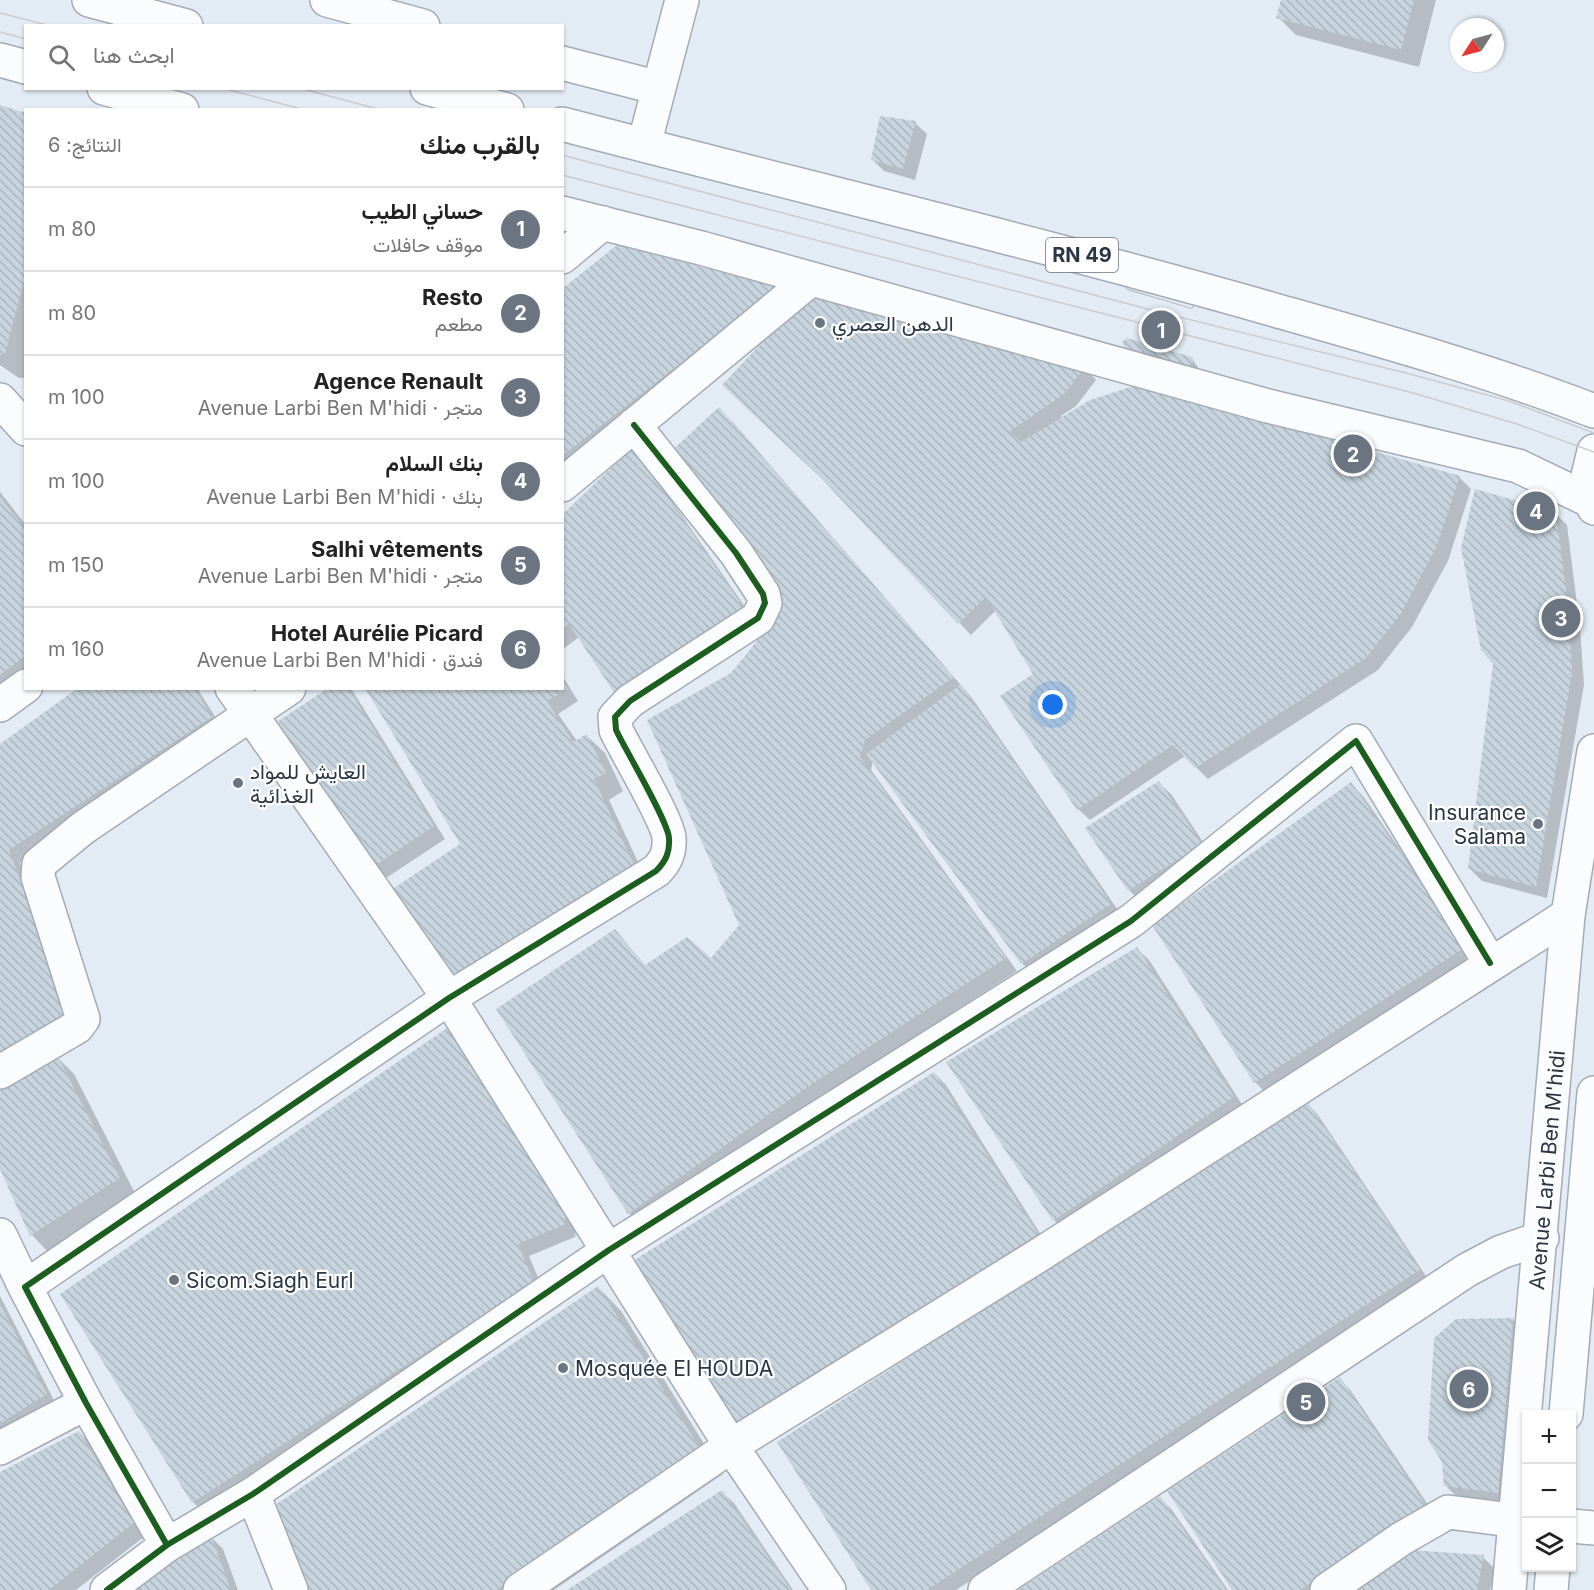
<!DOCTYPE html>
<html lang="ar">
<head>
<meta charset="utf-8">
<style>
	body { margin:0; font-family:Inter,Vazirmatn,sans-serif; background:#f6f6f6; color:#222; direction:rtl }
	.controls { position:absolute; right:18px; bottom:18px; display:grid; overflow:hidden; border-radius:0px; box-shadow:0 2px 4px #0004 }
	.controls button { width:54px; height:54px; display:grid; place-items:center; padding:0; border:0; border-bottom:2px solid #e0e0e0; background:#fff; color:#222; font:30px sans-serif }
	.compass { position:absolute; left:1450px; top:18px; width:54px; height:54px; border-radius:50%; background:#fff; box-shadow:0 2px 4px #0004; rotate:234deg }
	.you { position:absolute; left:1053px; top:705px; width:21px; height:21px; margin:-15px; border:4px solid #fff; border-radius:50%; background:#1a73e8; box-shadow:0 0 0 9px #1a73e833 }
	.badge { display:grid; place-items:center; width:39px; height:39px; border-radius:50%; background:#6b7582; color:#fff; font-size:20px; font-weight:700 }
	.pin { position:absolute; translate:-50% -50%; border:3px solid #fff; box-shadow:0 2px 6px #0006 }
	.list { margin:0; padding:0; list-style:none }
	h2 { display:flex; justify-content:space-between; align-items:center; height:78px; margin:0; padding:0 24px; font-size:26px }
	h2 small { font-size:20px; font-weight:400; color:#767676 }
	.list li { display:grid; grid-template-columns:39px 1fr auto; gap:18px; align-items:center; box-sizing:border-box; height:84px; padding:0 24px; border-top:2px solid #e0e0e0 }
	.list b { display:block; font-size:22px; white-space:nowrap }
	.list p { margin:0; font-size:20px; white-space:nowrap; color:#767676 }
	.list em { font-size:20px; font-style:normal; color:#767676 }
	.icon { flex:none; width:33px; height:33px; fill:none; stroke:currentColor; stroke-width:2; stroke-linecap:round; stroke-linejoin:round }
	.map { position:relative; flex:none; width:1594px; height:1590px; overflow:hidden; direction:ltr }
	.search { position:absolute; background:#fff; box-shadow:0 2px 4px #0004; left:24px; top:24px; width:540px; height:66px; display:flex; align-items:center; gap:15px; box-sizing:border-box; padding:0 21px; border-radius:0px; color:#767676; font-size:22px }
	.panel { position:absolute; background:#fff; box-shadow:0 2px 4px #0004; left:24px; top:108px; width:540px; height:582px; border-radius:0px; direction:rtl }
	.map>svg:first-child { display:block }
	.shadow { fill:#0003 }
	.building { fill:url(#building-back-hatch) }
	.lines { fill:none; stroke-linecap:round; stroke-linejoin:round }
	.minor-casing { stroke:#a3acb6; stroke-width:36 }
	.major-casing { stroke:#a3acb6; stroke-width:36 }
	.minor { stroke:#fbfcfd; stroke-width:33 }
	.major { stroke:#fbfcfd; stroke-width:33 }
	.tram { stroke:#cacccf; stroke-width:1.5 }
	.cycleway-casing { stroke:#fff; stroke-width:10 }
	.cycleway { stroke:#1b5e20; stroke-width:6 }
	.poi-dot { fill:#6b7582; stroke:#fff; stroke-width:2 }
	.labels { text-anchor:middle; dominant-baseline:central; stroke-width:4.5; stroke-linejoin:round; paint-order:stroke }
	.shield { fill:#fff; stroke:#6a727d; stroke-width:1.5 }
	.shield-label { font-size:20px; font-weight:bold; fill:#2a3645 }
	.poi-label { font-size:21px; fill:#2a3645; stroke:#fff; text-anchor:start }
	.street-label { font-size:21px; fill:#2a3645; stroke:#fff }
</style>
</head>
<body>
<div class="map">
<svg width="1594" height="1590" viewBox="0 0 1594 1590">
	<defs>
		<pattern id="building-back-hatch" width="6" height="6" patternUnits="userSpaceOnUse" patternTransform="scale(1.5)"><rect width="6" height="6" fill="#c7d4dd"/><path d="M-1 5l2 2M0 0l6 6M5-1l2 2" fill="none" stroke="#abb7bf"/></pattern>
	</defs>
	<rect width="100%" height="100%" fill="#e3ebf4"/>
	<path class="shadow" d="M 1282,0 L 1436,0 L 1419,67 L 1296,35 L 1278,17 Z
		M 0,107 L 26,114 L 26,378 L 19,378 L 0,365 Z
		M 915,123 L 927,134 L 915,180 L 884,171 L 872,159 Z
		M 1123,278 L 1188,296 L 1193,302 L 1194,307 L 1192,309 L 1127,290 L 1125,288 L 1192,308 L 1193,305 L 1123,286 L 1120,281 Z
		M 777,288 L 562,477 L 562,291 Z
		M 1125,346 L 1191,358 L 1198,367 L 1195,371 L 1131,352 Z
		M 1085,368 L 1096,380 L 1076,406 L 1061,416 L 1063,418 L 1459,477 L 1471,489 L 1448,561 L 1412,627 L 1378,670 L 1208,779 L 1185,756 L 1090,820 L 1078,809 L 1035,675 L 996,610 L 971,635 L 827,483 Z
		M 731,420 L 972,698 L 1122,916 L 1034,975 L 1022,963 L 873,761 L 871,770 L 1017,971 L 824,1095 L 641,1225 L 629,1213 L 498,1009 L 615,931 L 646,966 L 712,960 L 741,925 L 732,675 L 780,615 Z
		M 644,461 L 759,627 L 579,637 L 562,650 L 562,517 Z
		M 0,492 L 26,525 L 26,688 L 0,716 Z
		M 1555,513 L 1567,525 L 1580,628 L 1584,685 L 1547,898 L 1482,881 L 1470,869 L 1495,663 Z
		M 562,675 L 578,701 L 558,714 L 577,741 L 587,736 L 605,753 L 623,791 L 609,800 L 646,879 L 462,844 L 367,688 L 562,688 Z
		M 81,688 L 197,688 L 223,729 L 20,862 L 81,1027 L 0,1070 L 0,745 Z
		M 330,688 L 350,688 L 354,693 L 445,839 L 383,880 L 371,868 Z
		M 1159,783 L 1171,794 L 1213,857 L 1141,902 L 1129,890 Z
		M 1351,784 L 1363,796 L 1476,959 L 1267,1094 L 1255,1082 L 1154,926 Z
		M 1137,949 L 1149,960 L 1245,1109 L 1066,1232 L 1054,1220 L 949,1063 Z
		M 447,1030 L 459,1042 L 577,1225 L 575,1237 L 529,1256 L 545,1294 L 205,1514 L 193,1502 L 62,1295 Z
		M 57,1057 L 74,1074 L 137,1197 L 49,1253 L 32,1235 L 0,1166 L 0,1092 Z
		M 934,1073 L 946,1085 L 1048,1246 L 743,1441 Z
		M 1307,1103 L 1318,1115 L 1430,1282 L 956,1590 L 873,1590 Z
		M 598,1287 L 621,1311 L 723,1474 L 554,1590 L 301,1590 Z
		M 0,1296 L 57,1406 L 0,1441 Z
		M 1513,1319 L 1530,1337 L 1515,1510 L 1464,1504 L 1446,1486 Z
		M 1340,1379 L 1351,1391 L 1437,1518 L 1329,1590 L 1234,1590 Z
		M 79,1432 L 91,1444 L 145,1536 L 76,1590 L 0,1590 L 0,1474 Z
		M 722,1492 L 734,1503 L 793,1590 L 570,1590 Z
		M 1160,1498 L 1172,1510 L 1228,1590 L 1021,1590 Z
		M 211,1537 L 223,1549 L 238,1590 L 139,1590 Z
		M 1483,1557 L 1495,1569 L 1490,1590 L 1360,1590 Z"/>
	<path class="building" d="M 1281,0 L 1414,0 L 1401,50 L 1276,18 Z
		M 0,105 L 26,113 L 26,273 L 5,354 L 0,355 Z
		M 880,116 L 916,121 L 903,169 L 871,160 Z
		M 617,245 L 778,287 L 562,456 L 562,289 Z
		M 808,294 L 1085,367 L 1064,394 L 1009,432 L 1021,442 L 1090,400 L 1140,384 L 1460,476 L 1436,548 L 1400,615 L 1366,658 L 1195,768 L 1173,745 L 1077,810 L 1000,696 L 1033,674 L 986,597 L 958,624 L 820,477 L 722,385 Z
		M 1127,338 L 1192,357 L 1194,361 L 1189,366 L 1124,347 L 1122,342 Z
		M 719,407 L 954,677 L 865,740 L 860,757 L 1006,958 L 812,1084 L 628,1214 L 496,1009 L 615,929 L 645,965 L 687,937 L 711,958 L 739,925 L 647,720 L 731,673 L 778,615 L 668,454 Z
		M 633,447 L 748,614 L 617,697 L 569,624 L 562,629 L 562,515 Z
		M 1475,489 L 1556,512 L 1569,615 L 1572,673 L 1536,887 L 1468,869 L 1493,664 L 1481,650 L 1461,548 Z
		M 0,497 L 26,530 L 26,655 L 0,675 Z
		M 562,680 L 568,689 L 547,701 L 573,742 L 587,734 L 606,773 L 594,779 L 635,867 L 447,981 L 388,892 L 460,844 L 365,688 L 562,688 Z
		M 961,684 L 1111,904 L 1021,964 L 866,754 Z
		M 78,688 L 194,688 L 212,717 L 9,850 L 71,1015 L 0,1052 L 0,744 Z
		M 328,688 L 348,688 L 434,826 L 370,869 L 271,726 Z
		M 1159,781 L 1202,844 L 1128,891 L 1085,828 Z
		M 1351,782 L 1466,947 L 1254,1083 L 1152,925 Z
		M 1137,947 L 1234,1097 L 1053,1221 L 946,1062 Z
		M 447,1028 L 566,1212 L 564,1225 L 518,1244 L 534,1282 L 192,1503 L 60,1294 Z
		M 57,1055 L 120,1178 L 30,1236 L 0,1169 L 0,1090 Z
		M 934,1072 L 1038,1234 L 730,1430 L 625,1266 Z
		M 1307,1101 L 1420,1270 L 927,1590 L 871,1590 L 777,1442 Z
		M 598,1286 L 701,1450 L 496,1590 L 299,1590 L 265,1512 Z
		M 0,1304 L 47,1394 L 0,1423 Z
		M 1513,1318 L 1498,1493 L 1444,1486 L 1442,1462 L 1428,1440 L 1434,1338 L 1456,1319 Z
		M 1340,1377 L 1426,1506 L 1300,1590 L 1232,1590 L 1167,1491 Z
		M 79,1431 L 134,1523 L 49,1590 L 0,1590 L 0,1472 Z
		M 722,1490 L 791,1590 L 567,1590 Z
		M 1160,1496 L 1226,1590 L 1018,1590 Z
		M 211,1535 L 231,1590 L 136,1590 Z
		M 1408,1550 L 1484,1555 L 1477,1590 L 1357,1590 Z"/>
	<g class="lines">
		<g class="minor-casing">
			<path id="minor" d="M 327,0 L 423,26
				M 562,63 L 659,88
				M 644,145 L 682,0
				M 562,257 L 603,223
				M 0,400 L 26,429
				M 562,485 L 811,279
				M 232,688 L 449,998 L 731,1446 L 829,1590
				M 0,705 L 26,686
				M 0,1072 L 77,1027 L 83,1019 L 38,877 L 39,864 L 83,828 L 289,688
				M 0,1235 L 25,1287
				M 0,1448 L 86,1403
				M 253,1494 L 291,1590
				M 1572,1526 L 1594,1528
				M 167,1545 L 86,1403 L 25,1287 L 449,998 L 656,871 C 666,861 670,852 669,838 C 668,821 626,751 616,730 L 615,717 L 630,701 L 758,618 L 765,603 L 763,594 L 736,553 L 634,425
				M 107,1590 L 167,1545 L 253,1494 L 609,1250 L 1131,921 L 1356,741 L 1490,963
				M 520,1590 L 731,1446 L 1036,1257 L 1568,915
				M 985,1590 L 1467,1270 L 1501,1252 L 1542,1238
				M 1327,1590 L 1401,1539 L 1448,1512 L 1526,1522"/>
		</g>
		<g class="major-casing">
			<path id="major" d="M 89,0 L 186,26
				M 0,60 L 26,67
				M 104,88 L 182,110
				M 427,88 L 507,110
				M 562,124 C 799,186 1036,242 1271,309 C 1380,340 1488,370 1594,411
				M 562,213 L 701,248 L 1268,406 L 1518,466 L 1591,501
				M 1594,451 L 1588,476 L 1594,508
				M 1566,1414 L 1594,1093
				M 1509,1590 L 1568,915 L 1594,751
				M 1551,1590 L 1553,1568"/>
		</g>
		<use href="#minor" class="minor"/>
		<use href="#major" class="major"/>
		<path class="tram" d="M 0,13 L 51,26
			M 0,32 L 26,39
			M 222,88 L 305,110
			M 299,88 L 382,110
			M 562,155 L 1159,312 L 1406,373 L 1509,401 L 1594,433
			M 562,175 L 1417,394 L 1517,424 L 1594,452"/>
		<g class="cycleway-casing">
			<path id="cycleway" d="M 167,1545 L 86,1403 L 25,1287 L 449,998 L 656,871 C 666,861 670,852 669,838 C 668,821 626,751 616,730 L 615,717 L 630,701 L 758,618 L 765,603 L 763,594 L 736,553 L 634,425
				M 107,1590 L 167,1545 L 253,1494 L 609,1250 L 1131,921 L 1356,741 L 1490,963"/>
		</g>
		<use href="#cycleway" class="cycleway"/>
	</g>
	<g class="poi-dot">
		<circle cx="820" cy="323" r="6"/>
		<circle cx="238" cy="783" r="6"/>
		<circle cx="1538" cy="824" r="6"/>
		<circle cx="174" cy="1280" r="6"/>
		<circle cx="563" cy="1368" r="6"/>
	</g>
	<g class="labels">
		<rect class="shield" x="1046" y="238" width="72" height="34" rx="4.5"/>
		<g class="shield-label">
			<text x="1082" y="255">RN 49</text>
		</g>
		<g class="poi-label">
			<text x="832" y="323">الدهن العصري</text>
			<text x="250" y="771">العايش للمواد<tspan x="250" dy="24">الغذائية</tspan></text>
			<text x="1526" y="812" text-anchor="end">Insurance<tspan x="1526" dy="24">Salama</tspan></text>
			<text x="186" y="1280">Sicom.Siagh Eurl</text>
			<text x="575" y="1368">Mosquée El HOUDA</text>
		</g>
		<g class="street-label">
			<text transform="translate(1547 1170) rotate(-85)">Avenue Larbi Ben M'hidi</text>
		</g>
	</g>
</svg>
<div class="controls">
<button>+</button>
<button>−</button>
<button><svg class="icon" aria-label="layers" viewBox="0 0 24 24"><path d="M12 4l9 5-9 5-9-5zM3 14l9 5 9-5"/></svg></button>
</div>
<svg class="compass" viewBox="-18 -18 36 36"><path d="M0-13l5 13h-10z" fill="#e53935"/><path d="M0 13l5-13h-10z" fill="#767676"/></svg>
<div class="you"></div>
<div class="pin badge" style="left:1161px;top:330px">1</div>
<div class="pin badge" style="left:1353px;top:454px">2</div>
<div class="pin badge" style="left:1561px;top:618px">3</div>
<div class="pin badge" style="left:1536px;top:511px">4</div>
<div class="pin badge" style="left:1306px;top:1402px">5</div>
<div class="pin badge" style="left:1469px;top:1389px">6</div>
<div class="search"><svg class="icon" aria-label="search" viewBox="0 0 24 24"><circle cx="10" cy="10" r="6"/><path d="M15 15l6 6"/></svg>ابحث هنا</div>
<section class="panel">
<h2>بالقرب منك<small>النتائج: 6</small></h2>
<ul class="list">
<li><span class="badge">1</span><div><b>حساني الطيب</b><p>موقف حافلات</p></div><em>80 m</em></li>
<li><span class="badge">2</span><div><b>Resto</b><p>مطعم</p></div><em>80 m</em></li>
<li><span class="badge">3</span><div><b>Agence Renault</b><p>متجر · Avenue Larbi Ben M'hidi</p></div><em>100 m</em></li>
<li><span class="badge">4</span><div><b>بنك السلام</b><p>بنك · Avenue Larbi Ben M'hidi</p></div><em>100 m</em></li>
<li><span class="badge">5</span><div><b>Salhi vêtements</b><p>متجر · Avenue Larbi Ben M'hidi</p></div><em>150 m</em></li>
<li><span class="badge">6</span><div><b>Hotel Aurélie Picard</b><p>فندق · Avenue Larbi Ben M'hidi</p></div><em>160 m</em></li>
</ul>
</section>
</div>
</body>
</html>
